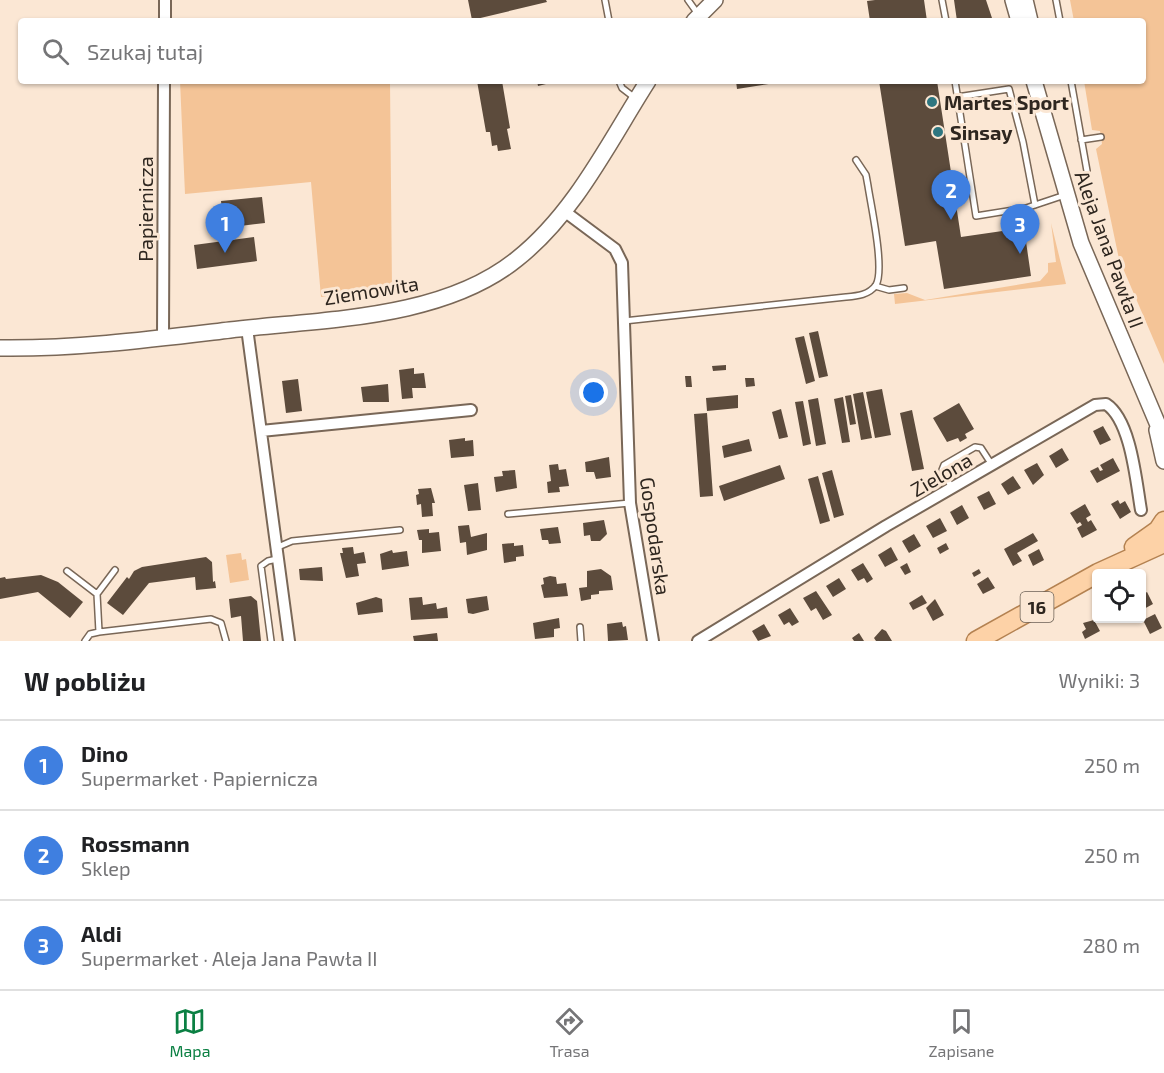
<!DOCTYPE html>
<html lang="pl">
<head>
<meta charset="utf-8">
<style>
	body { margin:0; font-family:"Exo 2",sans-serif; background:#f6f6f6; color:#202124 }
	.controls { position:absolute; right:18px; bottom:18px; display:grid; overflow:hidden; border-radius:6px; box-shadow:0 2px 4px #0004 }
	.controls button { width:54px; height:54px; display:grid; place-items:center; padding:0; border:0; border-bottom:2px solid #e0e0e0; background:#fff; color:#202124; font:30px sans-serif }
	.you { position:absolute; left:594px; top:393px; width:21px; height:21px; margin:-15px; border:4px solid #fff; border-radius:50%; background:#1a73e8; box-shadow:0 0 0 9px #1a73e833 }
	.badge { display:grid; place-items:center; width:39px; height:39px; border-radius:50%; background:#0b8043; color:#fff; font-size:20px; font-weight:700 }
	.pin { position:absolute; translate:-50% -50px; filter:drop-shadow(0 2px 3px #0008) }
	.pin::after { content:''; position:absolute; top:32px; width:21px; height:18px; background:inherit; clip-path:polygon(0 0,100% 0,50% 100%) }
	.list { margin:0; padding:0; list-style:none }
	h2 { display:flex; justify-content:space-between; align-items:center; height:78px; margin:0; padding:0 24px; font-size:26px }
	h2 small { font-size:20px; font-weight:400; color:#757577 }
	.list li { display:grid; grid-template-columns:39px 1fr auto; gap:18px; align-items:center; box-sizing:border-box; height:90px; padding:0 24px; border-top:2px solid #e0e0e0 }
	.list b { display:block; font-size:22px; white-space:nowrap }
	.list p { margin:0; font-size:20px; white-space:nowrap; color:#757577 }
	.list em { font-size:20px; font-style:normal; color:#757577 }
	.icon { flex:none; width:33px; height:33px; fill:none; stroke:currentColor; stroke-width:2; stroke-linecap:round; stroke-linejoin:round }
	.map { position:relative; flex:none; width:1164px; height:641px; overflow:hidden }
	.search { position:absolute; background:#fff; box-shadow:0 2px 4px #0004; left:18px; right:18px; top:18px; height:66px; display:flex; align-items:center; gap:15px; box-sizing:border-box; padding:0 21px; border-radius:6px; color:#757577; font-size:22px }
	.sheet { height:348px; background:#fff }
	nav { display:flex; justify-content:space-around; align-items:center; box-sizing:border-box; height:84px; border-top:2px solid #e0e0e0; background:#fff; font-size:16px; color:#757577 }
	nav a { display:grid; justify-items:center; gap:3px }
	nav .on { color:#0b8043 }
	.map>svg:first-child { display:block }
	.green { fill:#f4c497 }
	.building { fill:#5c4b3c }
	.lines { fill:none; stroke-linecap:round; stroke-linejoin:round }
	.lane-casing { stroke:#796757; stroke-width:8 }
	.street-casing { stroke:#796757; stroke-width:14 }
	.secondary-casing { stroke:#796757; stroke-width:18 }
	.primary-casing { stroke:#b48251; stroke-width:21 }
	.lane { stroke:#fff; stroke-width:5 }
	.street { stroke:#fff; stroke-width:10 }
	.secondary { stroke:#fff; stroke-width:15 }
	.primary { stroke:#fdd2a7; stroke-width:18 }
	.poi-dot { fill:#2e7680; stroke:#fbe7d4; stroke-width:2 }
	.labels { text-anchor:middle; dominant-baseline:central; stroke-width:6; stroke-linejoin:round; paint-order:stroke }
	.shield { fill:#fbe7d4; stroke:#6c6055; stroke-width:1.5 }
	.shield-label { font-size:18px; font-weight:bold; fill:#2e261f }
	.poi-label { font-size:20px; font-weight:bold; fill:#2e261f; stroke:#fbe7d4; text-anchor:start }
	.street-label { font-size:20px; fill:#2e261f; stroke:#fbe7d4 }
</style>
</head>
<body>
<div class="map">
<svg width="1164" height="641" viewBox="0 0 1164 641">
	<rect width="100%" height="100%" fill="#fbe7d4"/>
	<path class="green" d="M 1070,0 L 1164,0 L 1164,364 L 1119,259 L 1096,149 L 1102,144 L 1100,131 L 1092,130 L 1084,81 L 1143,81 L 1143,21 L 1074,21 Z
		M 180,81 L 390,81 L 392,289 L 321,297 L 311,182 L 185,194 Z
		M 1051,223 L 1066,284 L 895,304 L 894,294 L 907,293 L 925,300 L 1040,281 L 1048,272 L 1048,263 L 1056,262 Z
		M 241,553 L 242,560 L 246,559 L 249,580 L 230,583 L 226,555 Z"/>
	<path class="building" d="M 468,0 L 546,0 L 547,2 L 472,20 Z
		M 875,0 L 924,0 L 927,21 L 870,21 L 867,1 Z
		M 954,0 L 986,0 L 993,21 L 957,21 Z
		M 477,81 L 502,81 L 510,128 L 507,129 L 511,149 L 498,151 L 497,145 L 492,146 L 490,132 L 486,132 Z
		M 537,81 L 554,81 L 554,82 L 538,86 Z
		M 736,81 L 782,81 L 782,82 L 737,89 Z
		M 879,81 L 937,81 L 961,237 L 1024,228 L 1031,276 L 944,289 L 936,241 L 905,246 Z
		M 262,197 L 265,223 L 224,228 L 221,201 Z
		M 254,237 L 257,261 L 197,269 L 194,245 Z
		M 818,331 L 828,376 L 819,378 L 809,333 Z
		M 804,336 L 815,381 L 806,384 L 795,338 Z
		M 726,365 L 726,370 L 713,371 L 712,366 Z
		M 414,368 L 414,374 L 424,373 L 426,388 L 412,388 L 413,398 L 402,399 L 399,370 Z
		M 685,376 L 691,376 L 692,387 L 686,387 Z
		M 745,378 L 754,378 L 755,386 L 746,387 Z
		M 298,379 L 302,411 L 286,413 L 282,381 Z
		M 388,384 L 389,402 L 363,402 L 361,387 Z
		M 882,389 L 891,435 L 875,438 L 866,392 Z
		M 863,392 L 872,438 L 861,440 L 853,394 Z
		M 738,395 L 738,408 L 707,411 L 706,398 Z
		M 851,395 L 856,424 L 850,425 L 845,396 Z
		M 843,397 L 850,442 L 842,443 L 834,399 Z
		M 818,398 L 826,444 L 816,446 L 808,400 Z
		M 803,401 L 811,444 L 803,446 L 795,402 Z
		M 959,403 L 974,429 L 965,434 L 967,438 L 960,442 L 958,438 L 947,442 L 933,418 Z
		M 781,409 L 788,437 L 779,439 L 772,412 Z
		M 912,410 L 924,469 L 912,471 L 900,413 Z
		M 707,413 L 713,496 L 700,497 L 694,414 Z
		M 1103,426 L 1111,440 L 1100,445 L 1093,431 Z
		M 465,438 L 465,441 L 473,440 L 474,456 L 451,458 L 449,440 Z
		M 749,439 L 752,451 L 724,458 L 722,446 Z
		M 1062,448 L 1069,460 L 1056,468 L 1049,456 Z
		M 609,457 L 611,477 L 596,479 L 594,472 L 586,472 L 585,462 Z
		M 1113,458 L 1120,471 L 1097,483 L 1090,471 L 1098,467 L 1100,471 L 1103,470 L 1100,465 Z
		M 1037,463 L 1044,475 L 1033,485 L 1024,470 Z
		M 558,464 L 559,470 L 566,469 L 569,486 L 559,487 L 560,492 L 548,493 L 547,482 L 551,481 L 549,465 Z
		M 780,465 L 785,479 L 724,501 L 719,486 Z
		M 515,470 L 517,488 L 496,492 L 494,477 L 503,476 L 502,471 Z
		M 832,470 L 844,515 L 834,518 L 822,473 Z
		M 818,476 L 830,521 L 820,524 L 808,479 Z
		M 1013,476 L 1021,488 L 1008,495 L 1001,484 Z
		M 478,483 L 481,510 L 468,511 L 464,485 Z
		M 431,488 L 435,503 L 432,503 L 433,516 L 422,517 L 421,504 L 417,505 L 416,495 L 419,494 L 418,489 Z
		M 989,491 L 996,504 L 984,510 L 977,497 Z
		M 1118,500 L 1120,504 L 1125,501 L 1131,512 L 1120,519 L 1111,504 Z
		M 1085,504 L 1091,515 L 1086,518 L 1088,522 L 1091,520 L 1097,530 L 1082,538 L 1077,528 L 1082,525 L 1080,522 L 1077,524 L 1070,513 Z
		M 962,505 L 969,518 L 957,525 L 950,512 Z
		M 940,518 L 947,531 L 933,538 L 926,526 Z
		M 604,520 L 607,534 L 600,541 L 591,541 L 590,535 L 584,536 L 583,523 Z
		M 469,525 L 471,537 L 487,533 L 487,550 L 467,555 L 466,542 L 460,543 L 458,526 Z
		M 558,527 L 561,543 L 549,544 L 548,540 L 542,540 L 540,529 Z
		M 429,529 L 429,533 L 439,532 L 441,551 L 422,553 L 422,540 L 419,540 L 417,530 Z
		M 1033,533 L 1038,541 L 1017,553 L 1022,561 L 1013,566 L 1004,549 Z
		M 914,534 L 921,546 L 909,553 L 902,541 Z
		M 514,543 L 514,546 L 523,545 L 524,556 L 516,557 L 516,561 L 504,563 L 502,544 Z
		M 946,543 L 949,549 L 940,554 L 937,548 Z
		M 353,547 L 354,554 L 364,552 L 366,563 L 357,564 L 359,576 L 346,578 L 340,553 L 343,553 L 342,548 Z
		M 891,547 L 898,560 L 885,567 L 878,555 Z
		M 1039,549 L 1044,560 L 1033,566 L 1028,555 Z
		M 392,550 L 393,553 L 407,551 L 409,566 L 382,570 L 380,554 Z
		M 206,557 L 212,562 L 213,582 L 215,581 L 216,588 L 196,590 L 195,577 L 149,583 L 123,615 L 107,603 L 127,577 L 129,579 L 134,571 L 142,567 Z
		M 863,563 L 873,579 L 867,583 L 864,578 L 858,581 L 851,570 Z
		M 907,563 L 911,572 L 905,575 L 900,567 Z
		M 322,567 L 323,581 L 300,580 L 299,569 Z
		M 601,569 L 611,576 L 613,590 L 599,591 L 599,594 L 591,595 L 591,599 L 581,601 L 579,588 L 587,587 L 587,571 Z
		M 979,569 L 981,573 L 974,577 L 972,573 Z
		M 41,575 L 58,582 L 83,602 L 70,618 L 38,592 L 0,599 L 0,578 L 5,577 L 6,579 Z
		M 550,576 L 556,577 L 557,584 L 566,583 L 568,596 L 544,598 L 541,585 L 544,584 L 543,578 Z
		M 988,577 L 995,588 L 983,594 L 977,584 Z
		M 839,578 L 846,589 L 833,597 L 826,586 Z
		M 816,591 L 832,615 L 823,620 L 816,608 L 811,611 L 803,598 Z
		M 1147,592 L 1153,604 L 1142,610 L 1142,595 Z
		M 922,595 L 927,603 L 913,610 L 909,603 Z
		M 251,596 L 257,601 L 261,641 L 243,641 L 241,616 L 231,618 L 229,599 Z
		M 487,596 L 489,610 L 473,614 L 468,613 L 466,599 Z
		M 376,597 L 382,599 L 383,612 L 358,615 L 356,603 Z
		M 422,597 L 423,605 L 436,603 L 437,609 L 447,607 L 448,618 L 411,620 L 409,598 Z
		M 935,599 L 944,615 L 933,621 L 926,608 Z
		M 790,608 L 799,622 L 792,626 L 789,622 L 784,625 L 778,615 Z
		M 1155,614 L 1162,628 L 1150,634 L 1143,620 Z
		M 559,618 L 560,628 L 554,629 L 554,637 L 535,639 L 533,623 Z
		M 1094,620 L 1100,631 L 1085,639 L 1082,632 L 1086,629 L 1083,623 Z
		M 622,622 L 623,627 L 626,626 L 628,640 L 608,641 L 607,624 Z
		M 764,624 L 771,636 L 758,641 L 752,631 Z
		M 882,629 L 886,631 L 892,641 L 876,641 L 874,638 Z
		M 437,633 L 438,641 L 414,641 L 413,636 Z
		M 859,633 L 864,641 L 854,641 L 852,638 Z"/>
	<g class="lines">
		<g class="lane-casing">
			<path id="lane" d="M 605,0 L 609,21
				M 688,0 L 698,14
				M 942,0 L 946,21
				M 1056,0 L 1060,21
				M 619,81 L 622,88 L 635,98
				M 955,81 L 976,216 L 1026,208 L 1065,195
				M 1071,81 L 1087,171
				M 957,97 L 1009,89 L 1023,142 L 1035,205
				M 1081,140 L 1101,137
				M 875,286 L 889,290 L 904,288
				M 624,321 L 846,297 C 857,296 869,295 876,285 C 885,269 871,206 868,186 L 866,175 L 856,160
				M 952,488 L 942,470 L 944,465 L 975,447 L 981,448 L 992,465
				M 508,514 L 630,503
				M 278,547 L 292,541 L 400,530
				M 67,571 L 97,594 L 99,632
				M 97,594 L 115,570
				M 580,627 L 581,641
				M 85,641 L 90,634 L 99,632 L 211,619 L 221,623 L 226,641
				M 271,641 L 261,566 L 268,561 L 277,559"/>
		</g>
		<g class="street-casing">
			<path id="street" d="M 165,21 L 165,0
				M 564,211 L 615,249 L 622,263 L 630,503 L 653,641
				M 247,328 L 289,641
				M 163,338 L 164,81
				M 261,431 L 471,410
				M 698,641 L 886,526 L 1095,405 L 1106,404 C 1131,420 1136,481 1141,510"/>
		</g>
		<g class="secondary-casing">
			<path id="secondary" d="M 1013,0 L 1019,21
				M 1025,0 L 1030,21
				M 694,21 L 715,0
				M 1034,81 L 1081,243 L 1164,439
				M 0,348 C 77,349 154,339 230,330 C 322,319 442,320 517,259 C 575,213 609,142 648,81
				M 1157,430 L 1164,461"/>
		</g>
		<g class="primary-casing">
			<path id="primary" d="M 1134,547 L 1158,530 L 1164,521
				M 976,641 L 1098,573 L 1164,543"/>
		</g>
		<use href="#lane" class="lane"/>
		<use href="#street" class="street"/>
		<use href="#secondary" class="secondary"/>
		<use href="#primary" class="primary"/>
	</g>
	<g class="poi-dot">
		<circle cx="932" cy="102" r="6"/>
		<circle cx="938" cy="132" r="6"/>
	</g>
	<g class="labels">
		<rect class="shield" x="1020.5" y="592" width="33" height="30" rx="4.5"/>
		<g class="shield-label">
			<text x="1037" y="607">16</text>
		</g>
		<g class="poi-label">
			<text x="944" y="102">Martes Sport</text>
			<text x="950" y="132">Sinsay</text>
		</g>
		<g class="street-label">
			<text transform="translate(145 209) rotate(-90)">Papiernicza</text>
			<text transform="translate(1110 249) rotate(70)">Aleja Jana Pawła II</text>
			<text transform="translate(371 290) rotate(-9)">Ziemowita</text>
			<text transform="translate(941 474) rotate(-30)">Zielona</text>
			<text transform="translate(656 536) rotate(82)">Gospodarska</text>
		</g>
	</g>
</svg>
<div class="controls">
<button><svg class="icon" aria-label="locate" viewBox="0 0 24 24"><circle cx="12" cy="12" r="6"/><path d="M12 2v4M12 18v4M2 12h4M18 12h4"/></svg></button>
</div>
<div class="you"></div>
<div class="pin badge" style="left:225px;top:253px;background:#3f7fe0">1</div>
<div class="pin badge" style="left:951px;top:220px;background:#3f7fe0">2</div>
<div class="pin badge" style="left:1020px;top:254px;background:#3f7fe0">3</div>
<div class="search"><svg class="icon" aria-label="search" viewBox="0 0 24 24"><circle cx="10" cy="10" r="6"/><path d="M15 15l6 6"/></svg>Szukaj tutaj</div>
</div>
<section class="sheet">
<h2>W pobliżu<small>Wyniki: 3</small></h2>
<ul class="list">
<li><span class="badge" style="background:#3f7fe0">1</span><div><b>Dino</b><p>Supermarket · Papiernicza</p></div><em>250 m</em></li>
<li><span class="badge" style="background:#3f7fe0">2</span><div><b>Rossmann</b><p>Sklep</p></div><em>250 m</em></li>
<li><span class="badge" style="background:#3f7fe0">3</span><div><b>Aldi</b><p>Supermarket · Aleja Jana Pawła II</p></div><em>280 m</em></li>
</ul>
</section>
<nav>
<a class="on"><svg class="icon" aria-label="map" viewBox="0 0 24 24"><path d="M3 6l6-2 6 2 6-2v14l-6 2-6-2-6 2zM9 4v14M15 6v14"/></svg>Mapa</a>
<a><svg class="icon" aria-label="directions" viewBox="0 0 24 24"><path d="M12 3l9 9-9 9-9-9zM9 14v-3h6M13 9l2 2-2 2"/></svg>Trasa</a>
<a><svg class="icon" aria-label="saved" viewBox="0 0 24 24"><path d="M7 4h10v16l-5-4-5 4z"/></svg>Zapisane</a>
</nav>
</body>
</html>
